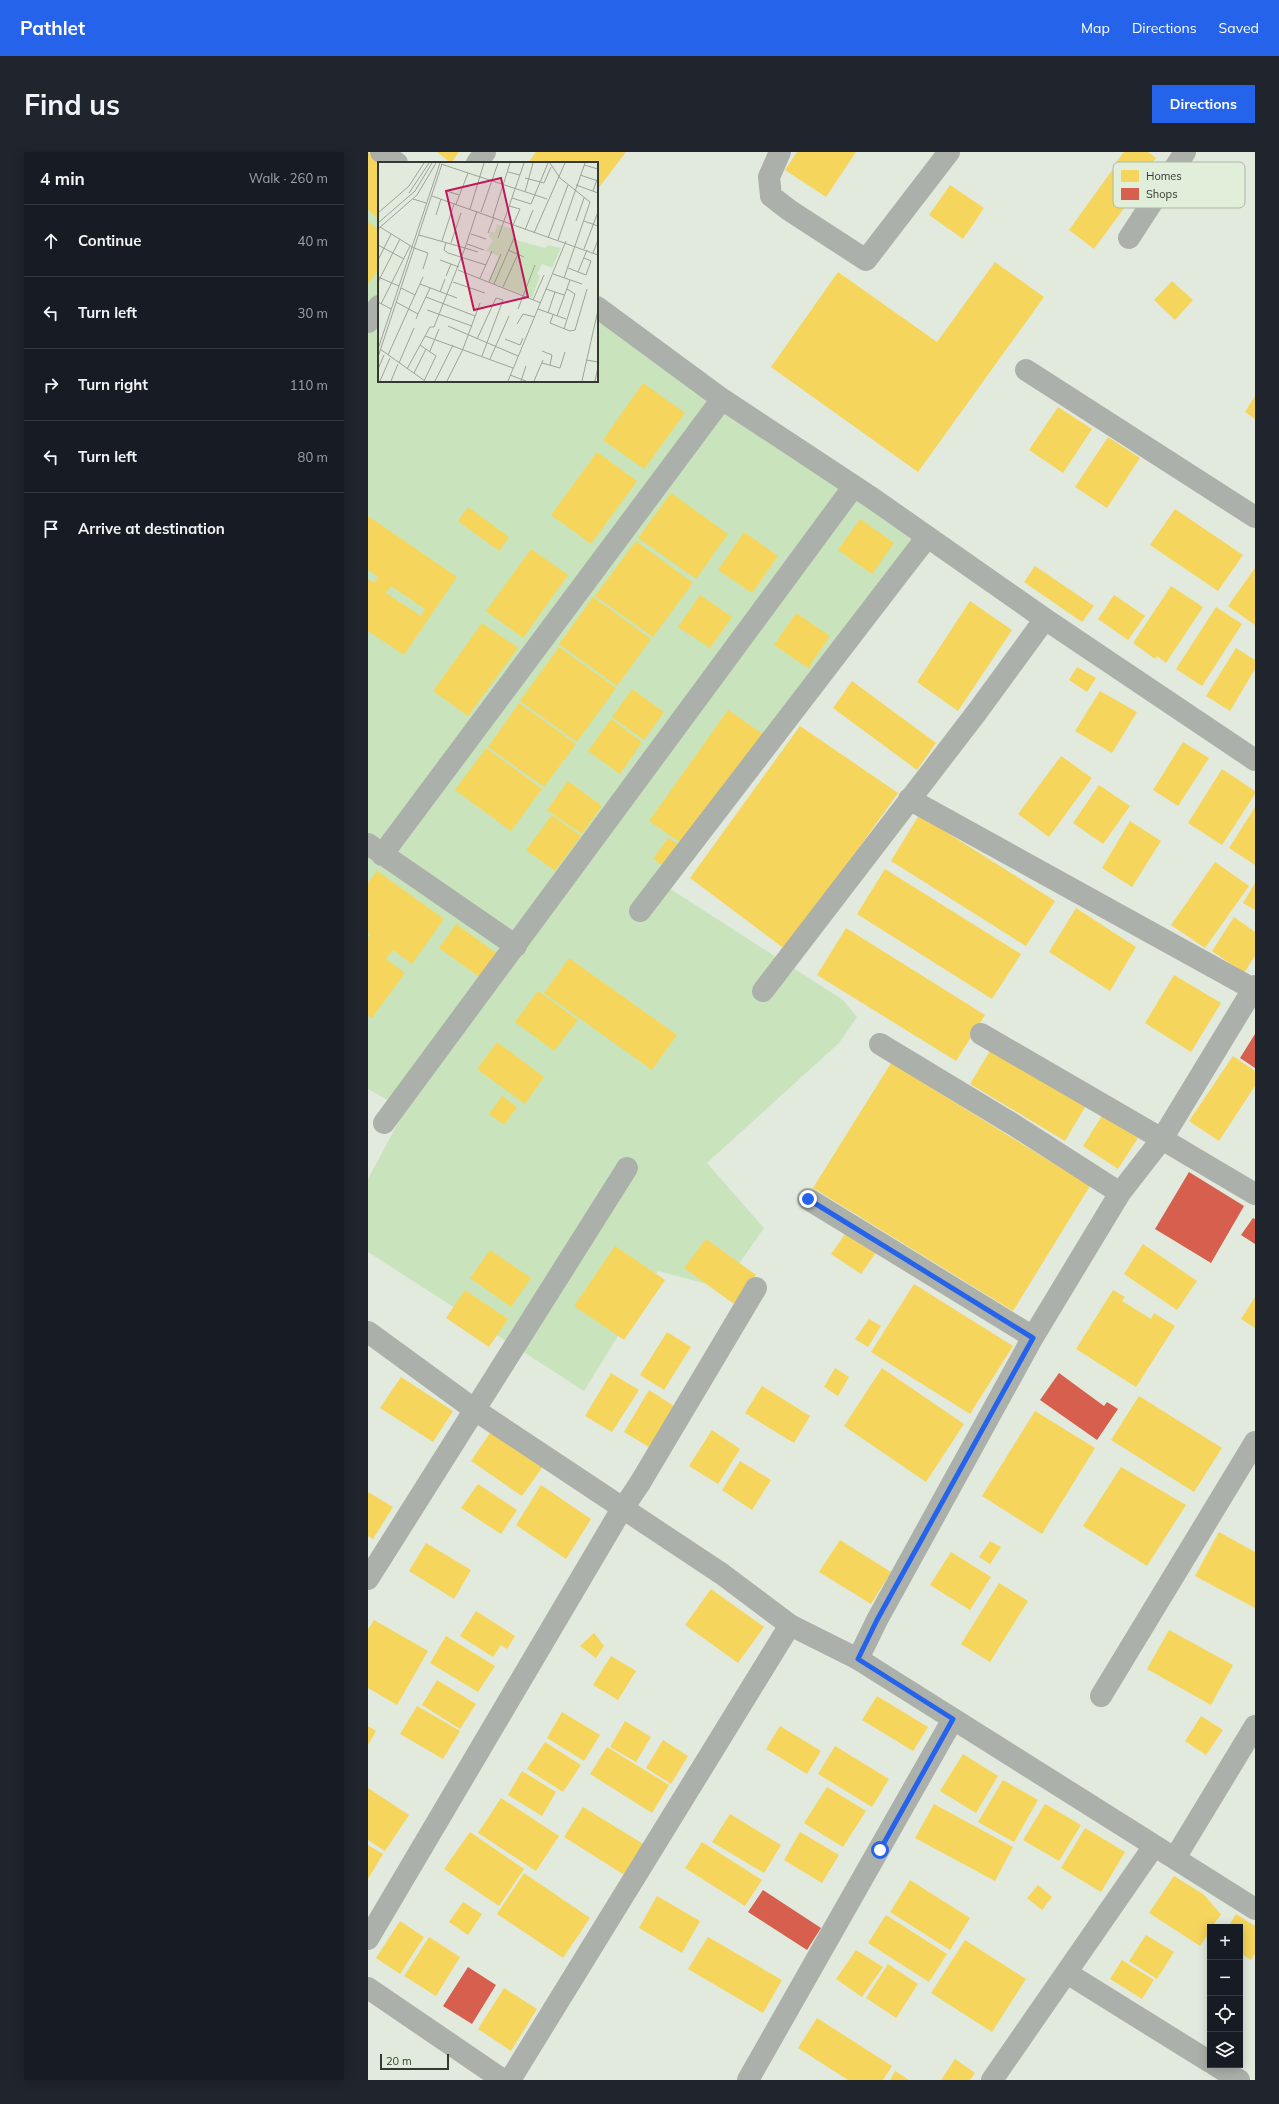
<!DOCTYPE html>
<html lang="en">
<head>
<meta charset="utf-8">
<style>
	body { margin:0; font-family:Mulish,sans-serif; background:#20242c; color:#f1f3f6 }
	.controls { position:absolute; right:12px; bottom:12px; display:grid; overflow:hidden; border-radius:0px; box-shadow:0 2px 10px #0003 }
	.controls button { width:36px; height:36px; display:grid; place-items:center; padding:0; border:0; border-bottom:1px solid #363941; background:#171b24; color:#f1f3f6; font:20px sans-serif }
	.scale { position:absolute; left:12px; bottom:10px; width:69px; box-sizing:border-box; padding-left:4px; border:2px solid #343a32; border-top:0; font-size:11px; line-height:14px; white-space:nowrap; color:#343a32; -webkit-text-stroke:3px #e0eeda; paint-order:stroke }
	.stop { position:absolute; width:12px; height:12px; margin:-9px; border:3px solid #2563eb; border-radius:50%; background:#fff }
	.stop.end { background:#2563eb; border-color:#fff; box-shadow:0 1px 4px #0008 }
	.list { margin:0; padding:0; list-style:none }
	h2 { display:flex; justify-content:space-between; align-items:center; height:52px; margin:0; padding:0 16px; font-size:17px }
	h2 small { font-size:13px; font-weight:400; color:#9ea1a6 }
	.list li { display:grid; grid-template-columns:26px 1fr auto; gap:12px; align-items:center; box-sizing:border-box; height:72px; padding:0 16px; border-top:1px solid #363941 }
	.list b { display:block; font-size:15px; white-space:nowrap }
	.list em { font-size:13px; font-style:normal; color:#9ea1a6 }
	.icon { flex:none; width:22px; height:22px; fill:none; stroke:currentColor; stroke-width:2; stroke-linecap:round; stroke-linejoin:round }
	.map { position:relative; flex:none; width:887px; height:1928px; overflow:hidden; border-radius:0px }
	header { display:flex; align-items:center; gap:24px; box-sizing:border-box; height:56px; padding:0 20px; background:#2563eb; color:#fff }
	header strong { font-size:19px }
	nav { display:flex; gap:22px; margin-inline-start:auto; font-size:14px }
	.intro { display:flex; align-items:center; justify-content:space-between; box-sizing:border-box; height:96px; padding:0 24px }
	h1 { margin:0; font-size:28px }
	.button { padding:10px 18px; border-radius:0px; background:#2563eb; color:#fff; font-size:14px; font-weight:700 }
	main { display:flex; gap:24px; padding:0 24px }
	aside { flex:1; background:#171b24; border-radius:0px; box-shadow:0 2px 10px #0003 }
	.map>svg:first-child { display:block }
	.green { fill:#c9e4bc }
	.homes { fill:#f6d55c; fill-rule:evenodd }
	.shops { fill:#d6604d }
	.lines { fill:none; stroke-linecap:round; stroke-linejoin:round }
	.minor { stroke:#acb0ab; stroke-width:22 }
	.tertiary { stroke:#acb0ab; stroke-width:22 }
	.minor-bridge { stroke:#acb0ab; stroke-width:22 }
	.route { stroke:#2563eb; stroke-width:5 }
	.inset-road { fill:none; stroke:#9ca499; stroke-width:1 }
	.view { fill:#c2185b; fill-opacity:0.15; stroke:#c2185b; stroke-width:2 }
	.inset-edge { fill:none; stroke:#343a32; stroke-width:2 }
	.key { fill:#e0eeda; stroke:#acb8a8; stroke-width:1 }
	.key-label { font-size:11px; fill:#343a32 }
</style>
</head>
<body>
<header>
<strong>Pathlet</strong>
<nav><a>Map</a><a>Directions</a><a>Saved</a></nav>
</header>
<div class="intro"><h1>Find us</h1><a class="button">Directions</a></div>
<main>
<aside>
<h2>4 min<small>Walk · 260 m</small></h2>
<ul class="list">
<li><svg class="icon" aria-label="ahead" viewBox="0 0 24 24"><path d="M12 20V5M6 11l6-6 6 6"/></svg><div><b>Continue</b></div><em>40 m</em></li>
<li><svg class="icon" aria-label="left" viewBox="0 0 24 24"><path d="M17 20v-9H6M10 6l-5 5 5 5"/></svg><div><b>Turn left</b></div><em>30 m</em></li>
<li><svg class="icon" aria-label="right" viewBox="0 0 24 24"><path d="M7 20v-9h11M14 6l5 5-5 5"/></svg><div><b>Turn right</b></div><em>110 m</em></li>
<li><svg class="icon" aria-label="left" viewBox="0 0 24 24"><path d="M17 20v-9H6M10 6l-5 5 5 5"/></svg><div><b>Turn left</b></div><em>80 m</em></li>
<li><svg class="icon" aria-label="arrive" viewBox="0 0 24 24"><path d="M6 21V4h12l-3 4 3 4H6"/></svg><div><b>Arrive at destination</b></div></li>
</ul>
</aside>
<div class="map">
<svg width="887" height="1928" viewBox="0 0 887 1928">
	<rect width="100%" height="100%" fill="#e2eade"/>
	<path class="green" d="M 0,11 L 11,18 L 11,229 L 229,229 L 229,168 L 564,398 L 343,668 L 301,736 L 475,848 L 489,865 L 471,891 L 339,1011 L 396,1076 L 354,1136 L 290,1119 L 216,1239 L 0,1100 L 0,1027 L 37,958 L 0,937 Z"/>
	<path class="homes" d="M 0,0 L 15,11 L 11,11 L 11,67 L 0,58 Z
		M 69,0 L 91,0 L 83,11 Z
		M 168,0 L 258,0 L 229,38 L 229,11 L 160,11 Z
		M 429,0 L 488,0 L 458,45 L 417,18 Z
		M 756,0 L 780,0 L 788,6 L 769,32 L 745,14 Z
		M 745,17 L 771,36 L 726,97 L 701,78 Z
		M 582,33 L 616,56 L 595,87 L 561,63 Z
		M 0,70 L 11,78 L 11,117 L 0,132 Z
		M 627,110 L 676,145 L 550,320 L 403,215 L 470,120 L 569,190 Z
		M 804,129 L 825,148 L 807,168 L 786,148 Z
		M 275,231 L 317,261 L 276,317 L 235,288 Z
		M 887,244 L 887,267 L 877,260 Z
		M 690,255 L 724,277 L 695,321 L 661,298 Z
		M 740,285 L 772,306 L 739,356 L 707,335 Z
		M 229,300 L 269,329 L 223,392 L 183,363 Z
		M 303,341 L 360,382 L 328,427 L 270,386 Z
		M 100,355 L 141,385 L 131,399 L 90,369 Z
		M 807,357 L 875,403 L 850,439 L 782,393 Z
		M 0,364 L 89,425 L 36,503 L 0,479 L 0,427 L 6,431 L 10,425 L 0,418 ZM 23,434 L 57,457 L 53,464 L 18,441 Z
		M 492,367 L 526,391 L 504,422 L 470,398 Z
		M 376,380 L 410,404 L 384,441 L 350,418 Z
		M 268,389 L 325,431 L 285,485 L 227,444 Z
		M 163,397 L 200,423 L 155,486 L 118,459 Z
		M 667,414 L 726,454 L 714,470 L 656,430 Z
		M 887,416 L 887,473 L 860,454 Z
		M 803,434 L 835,455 L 798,511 L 789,504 L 787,507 L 765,491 Z
		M 332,443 L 364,465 L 342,496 L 310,475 Z
		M 746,443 L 777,464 L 760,488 L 730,467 Z
		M 225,445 L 283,487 L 249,534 L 191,492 Z
		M 602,449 L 644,478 L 590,559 L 549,530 Z
		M 848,455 L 874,472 L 834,534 L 808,517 Z
		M 428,461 L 462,484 L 440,516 L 406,493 Z
		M 114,471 L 150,496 L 100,564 L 65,539 Z
		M 191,495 L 248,536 L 209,590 L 152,549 Z
		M 868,496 L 887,508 L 887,517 L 862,559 L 838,544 Z
		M 709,515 L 728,526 L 719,540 L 701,528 Z
		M 484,529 L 568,591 L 549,618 L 465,556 Z
		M 264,537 L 296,560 L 276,588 L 244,565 Z
		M 732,539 L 769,560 L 744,601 L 707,579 Z
		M 151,551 L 208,592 L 176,635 L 120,595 Z
		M 360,558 L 395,582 L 316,693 L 281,669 Z
		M 243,567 L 274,590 L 252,622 L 220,599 Z
		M 432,574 L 530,641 L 418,798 L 322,726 Z
		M 815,590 L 841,606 L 810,654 L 785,638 Z
		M 118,596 L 174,637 L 143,679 L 87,638 Z
		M 693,604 L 724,626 L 681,685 L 650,662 Z
		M 854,617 L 887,639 L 887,642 L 854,693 L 820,671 Z
		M 200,629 L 234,654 L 214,682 L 179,658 Z
		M 731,633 L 762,654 L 735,692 L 705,671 Z
		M 887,655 L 887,713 L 861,696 Z
		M 184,663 L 213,684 L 187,719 L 158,698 Z
		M 551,663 L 687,749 L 658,794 L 523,709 Z
		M 762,669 L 793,689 L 764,735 L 734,716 Z
		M 300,686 L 316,696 L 301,718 L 285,707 Z
		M 847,710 L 881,734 L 837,796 L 803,773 Z
		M 517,717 L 653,802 L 624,847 L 489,762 Z
		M 9,719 L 76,767 L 44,812 L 25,798 L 18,807 L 37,821 L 4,866 L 0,864 L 0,786 L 2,783 L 0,782 L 0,731 Z
		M 887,731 L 887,758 L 875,751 Z
		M 708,756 L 768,795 L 742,839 L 681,800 Z
		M 866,765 L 887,780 L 887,804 L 876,821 L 844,799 Z
		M 88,772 L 131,803 L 114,827 L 71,796 Z
		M 478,776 L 617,863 L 588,909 L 449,823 Z
		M 201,806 L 309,883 L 284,918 L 176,841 Z
		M 806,823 L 853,851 L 823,900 L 777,871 Z
		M 170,839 L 210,868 L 186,899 L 147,870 Z
		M 129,890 L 176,925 L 157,952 L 109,917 Z
		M 625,894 L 720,950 L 697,989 L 602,932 Z
		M 865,904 L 887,919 L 887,934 L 851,989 L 821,969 Z
		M 523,911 L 722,1034 L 645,1159 L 445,1036 Z
		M 134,944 L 149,955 L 136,973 L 121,962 Z
		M 735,962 L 770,986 L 750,1017 L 715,994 Z
		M 480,1078 L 509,1099 L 493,1122 L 463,1102 Z
		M 338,1087 L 388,1123 L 366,1152 L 316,1116 Z
		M 775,1092 L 829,1129 L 809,1158 L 756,1122 Z
		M 247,1094 L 297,1128 L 256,1188 L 206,1154 Z
		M 122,1098 L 163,1126 L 143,1155 L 102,1126 Z
		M 546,1132 L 645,1194 L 602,1262 L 503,1200 Z
		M 97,1138 L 140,1167 L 121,1195 L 78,1166 Z
		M 745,1138 L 757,1145 L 754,1149 L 783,1167 L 786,1161 L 807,1174 L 768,1235 L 708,1197 Z
		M 887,1145 L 887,1176 L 873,1167 Z
		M 501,1167 L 513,1174 L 500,1195 L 487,1187 Z
		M 299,1180 L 323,1195 L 296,1238 L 272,1223 Z
		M 467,1216 L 481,1225 L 470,1244 L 456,1235 Z
		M 514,1216 L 596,1272 L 558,1330 L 476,1274 Z
		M 243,1221 L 271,1238 L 244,1280 L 217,1264 Z
		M 33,1225 L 85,1259 L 65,1290 L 12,1256 Z
		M 394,1234 L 442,1264 L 426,1291 L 377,1261 Z
		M 281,1238 L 309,1256 L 284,1297 L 256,1280 Z
		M 771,1244 L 854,1296 L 826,1340 L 743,1288 Z
		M 667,1259 L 727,1296 L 674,1382 L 614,1344 Z
		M 124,1278 L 176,1313 L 154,1344 L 103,1309 Z
		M 344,1278 L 372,1297 L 350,1332 L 321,1314 Z
		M 372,1309 L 403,1328 L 384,1358 L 354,1338 Z
		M 753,1315 L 818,1353 L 779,1414 L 715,1374 Z
		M 110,1332 L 149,1358 L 133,1382 L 93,1356 Z
		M 173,1333 L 223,1367 L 198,1407 L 148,1373 Z
		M 0,1340 L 25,1355 L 5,1387 L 0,1384 Z
		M 851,1380 L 887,1400 L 887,1456 L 827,1424 Z
		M 472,1388 L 523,1420 L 503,1452 L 451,1420 Z
		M 622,1389 L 633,1395 L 622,1412 L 611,1405 Z
		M 58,1391 L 103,1418 L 86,1447 L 41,1419 Z
		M 583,1400 L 623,1425 L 602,1458 L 562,1433 Z
		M 631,1431 L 660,1449 L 622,1510 L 593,1492 Z
		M 343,1437 L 396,1475 L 370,1511 L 317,1473 Z
		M 108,1459 L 147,1484 L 139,1497 L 133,1493 L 125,1505 L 92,1484 Z
		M 6,1468 L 60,1499 L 29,1553 L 0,1536 L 0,1477 Z
		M 801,1478 L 865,1513 L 843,1553 L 779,1517 Z
		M 226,1481 L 236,1494 L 228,1506 L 212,1494 Z
		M 78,1484 L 127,1514 L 110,1540 L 62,1511 Z
		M 243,1504 L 268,1519 L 250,1548 L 225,1533 Z
		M 69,1528 L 108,1552 L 92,1577 L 54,1553 Z
		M 509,1544 L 560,1575 L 545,1599 L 494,1568 Z
		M 49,1554 L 92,1579 L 75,1607 L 32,1582 Z
		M 194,1560 L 232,1583 L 216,1609 L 179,1586 Z
		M 833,1564 L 855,1578 L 838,1603 L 817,1589 Z
		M 257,1569 L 283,1585 L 268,1610 L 242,1595 Z
		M 0,1574 L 8,1579 L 0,1593 Z
		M 412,1574 L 453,1599 L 439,1622 L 398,1597 Z
		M 295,1588 L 320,1604 L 303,1632 L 278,1616 Z
		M 177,1590 L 213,1613 L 195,1640 L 159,1617 Z
		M 467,1594 L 521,1627 L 504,1655 L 450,1622 Z
		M 239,1595 L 301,1633 L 284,1661 L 222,1622 Z
		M 595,1602 L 630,1624 L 608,1661 L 572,1639 Z
		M 154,1619 L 188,1640 L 174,1664 L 140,1643 Z
		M 635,1628 L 670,1648 L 646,1690 L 610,1670 Z
		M 459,1635 L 498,1659 L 475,1695 L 436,1671 Z
		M 0,1636 L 41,1663 L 17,1699 L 0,1688 Z
		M 133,1646 L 191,1684 L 168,1719 L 110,1681 Z
		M 566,1652 L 645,1695 L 627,1729 L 547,1686 Z
		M 677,1652 L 713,1673 L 691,1709 L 655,1688 Z
		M 215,1655 L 277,1693 L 258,1724 L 196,1685 Z
		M 362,1662 L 413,1693 L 396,1721 L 344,1690 Z
		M 717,1676 L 757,1700 L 733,1740 L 693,1716 Z
		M 102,1680 L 156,1717 L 131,1754 L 76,1717 Z
		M 432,1680 L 471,1703 L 454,1731 L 416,1708 Z
		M 334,1690 L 394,1728 L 377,1754 L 317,1716 Z
		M 0,1693 L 15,1702 L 0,1727 Z
		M 156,1721 L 222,1766 L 195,1806 L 129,1762 Z
		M 806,1724 L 835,1742 L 853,1762 L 844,1775 L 842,1775 L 842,1779 L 832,1794 L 781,1761 Z
		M 542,1728 L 602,1766 L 582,1798 L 522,1760 Z
		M 670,1733 L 684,1745 L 674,1758 L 659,1746 Z
		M 289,1744 L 332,1769 L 314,1801 L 271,1776 Z
		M 95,1750 L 114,1762 L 100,1783 L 81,1770 Z
		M 868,1762 L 887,1774 L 887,1802 L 883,1808 L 872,1801 L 872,1775 L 860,1775 Z
		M 518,1763 L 579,1802 L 561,1830 L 500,1791 Z
		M 32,1769 L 56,1785 L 32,1822 L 8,1806 Z
		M 778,1783 L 806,1800 L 789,1827 L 761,1809 Z
		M 61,1785 L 92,1805 L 68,1844 L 36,1824 Z
		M 340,1785 L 414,1828 L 395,1861 L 320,1817 Z
		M 597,1788 L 658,1827 L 624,1880 L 563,1841 Z
		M 488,1798 L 515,1815 L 494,1845 L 468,1827 Z
		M 754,1808 L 786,1828 L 774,1847 L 742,1827 Z
		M 520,1812 L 550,1832 L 528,1866 L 498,1846 Z
		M 136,1836 L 169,1857 L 143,1899 L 110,1877 Z
		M 449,1866 L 524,1914 L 515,1928 L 480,1928 L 430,1896 Z
		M 587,1907 L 607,1921 L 602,1928 L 573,1928 Z
		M 527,1919 L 541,1928 L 522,1928 Z"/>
	<path class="shops" d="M 887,882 L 887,916 L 872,906 Z
		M 821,1020 L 876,1054 L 843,1111 L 787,1077 Z
		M 885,1066 L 887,1067 L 887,1092 L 873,1083 Z
		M 691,1221 L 736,1254 L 739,1250 L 750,1257 L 729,1288 L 672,1248 Z
		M 395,1738 L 453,1776 L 439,1798 L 380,1760 Z
		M 100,1815 L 128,1833 L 104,1872 L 75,1854 Z"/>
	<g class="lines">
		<path class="minor" d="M 13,0 L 29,11
			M 412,0 L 401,25 L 403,44 L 421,58 L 498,108 L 581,0
			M 109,11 L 117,0
			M 761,86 L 817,0
			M 229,155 L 354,247 L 504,346 L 677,467 L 887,608
			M 0,170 L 11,154
			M 658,218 L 887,365
			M 541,647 L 887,838
			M 0,692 L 148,794
			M 14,703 L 354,247
			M 272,759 L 559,385
			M 395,839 L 609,560 L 677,467
			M 613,882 L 794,987 L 887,834
			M 512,892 L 646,973 L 752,1041
			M 16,971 L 486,334
			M 440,1047 L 665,1185
			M 272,1331 L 388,1136
			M 0,1427 L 259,1016
			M 490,1507 L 509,1468 L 665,1185 L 752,1041 L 794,987 L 887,1042
			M 733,1544 L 887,1290
			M 807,1706 L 887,1574
			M 0,1787 L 255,1355
			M 699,1821 L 842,1910
			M 847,1913 L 871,1928
			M 142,1928 L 422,1473
			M 380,1928 L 585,1567
			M 624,1928 L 786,1694"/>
		<path class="tertiary" d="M 0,1180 L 107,1258 L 354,1422 L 422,1473 L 490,1507 L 887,1757
			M 0,1836 L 135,1928"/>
		<path class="minor-bridge" d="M 252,1361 L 272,1331"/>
	</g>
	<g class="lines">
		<path class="route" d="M 440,1047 L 665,1186 L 509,1468 L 490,1507 L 585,1567 L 512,1698"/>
	</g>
	<g transform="translate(10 10)">
		<rect width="220" height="220" fill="#e2eade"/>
		<path d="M 119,62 L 137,68 L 135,77 L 167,86 L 170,83 L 183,86 L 174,106 L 164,102 L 159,112 L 162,114 L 154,136 L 110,119 L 121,94 L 108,89 L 115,78 L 111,75 L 112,70 L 117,70 Z" fill="#c9e4bc"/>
		<path class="inset-road" d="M 172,1 L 182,16 L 212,40 L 186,116M 63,2 L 169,37M 206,3 L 220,7M 130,10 L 142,13M 202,13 L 220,19M 147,16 L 166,21 L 173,5M 198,23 L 220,31M 69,29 L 81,33M 215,29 L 220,15M 147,30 L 155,1M 31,31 L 51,1M 54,34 L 220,93M 134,36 L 153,42 L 170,1M 35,37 L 48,41M 78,42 L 90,11M 131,44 L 142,47 L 135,63M 92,47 L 106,1M 103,50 L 120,1M 0,51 L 31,24 L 46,1M 58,53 L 63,37M 115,55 L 132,1M 198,59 L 206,36M 206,59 L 220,64M 0,61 L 37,29 L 54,1M 2,65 L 36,86 L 50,91 L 45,107M 0,67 L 39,33 L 58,1M 147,68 L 155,48M 110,71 L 116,55M 156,71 L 187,1M 93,72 L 108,77M 41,73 L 87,86 L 99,49M 120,76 L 146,1M 170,76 L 190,23M 180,78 L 207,1M 64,79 L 76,42M 68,80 L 66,88 L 70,91 L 108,103M 73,81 L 83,51M 89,82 L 106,88M 0,83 L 26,97M 206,87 L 220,50M 130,88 L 146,95M 215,91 L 220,78M 0,98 L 13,72M 62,98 L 81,105M 190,106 L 208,113 L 213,99 L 206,96M 80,108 L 163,141M 200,110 L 209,88M 175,112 L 204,122M 68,114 L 73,102M 0,115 L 21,124M 102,116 L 114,89M 0,120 L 22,77M 75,120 L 107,131M 111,120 L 123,92M 42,122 L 79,136M 116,122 L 136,76M 125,125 L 140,92M 23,126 L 37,133M 168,127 L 186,133M 62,130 L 67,117M 48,135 L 97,154M 155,138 L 166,113M 0,140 L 13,147M 18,140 L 40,152 L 38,157M 3,142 L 32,84M 140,147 L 157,103M 160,147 L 188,157M 49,148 L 94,164M 170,151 L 177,130M 40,152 L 52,126M 175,153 L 172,161 L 192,169 L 197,168 L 209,127M 179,154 L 192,118M 139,162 L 145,152 L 157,155M 70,164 L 140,194M 186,167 L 197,132 L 189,127M 47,174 L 135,206M 99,177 L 118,136 L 125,138 L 104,194M 127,177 L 142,183 L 145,176M 42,183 L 58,194 L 46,219M 0,187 L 62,1M 2,187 L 47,219M 52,189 L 61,167M 164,189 L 174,193 L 172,203M 10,193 L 45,115M 0,195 L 64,2M 112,197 L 131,154M 208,198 L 220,200M 21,201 L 36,166M 164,201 L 182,206 L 187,190M 0,207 L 6,193M 29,207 L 52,165 L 56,165 L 87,86 L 100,90M 36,211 L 48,187M 132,213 L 148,219M 2,219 L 12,196M 13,219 L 20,202M 57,219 L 75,183M 69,219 L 85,187 L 102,141M 130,219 L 188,79M 143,219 L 148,204M 156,219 L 165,198M 204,219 L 220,148M 217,219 L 220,205"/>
		<path class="view" d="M 123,16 L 150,135 L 96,148 L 68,29 Z"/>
		<rect width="220" height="220" class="inset-edge"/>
	</g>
	<rect x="745" y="10" width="132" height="46" rx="6" class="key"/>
	<rect x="753" y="18" width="18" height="12" fill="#f6d55c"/>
	<rect x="753" y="36" width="18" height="12" fill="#d6604d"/>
	<g class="key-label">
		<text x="778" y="28">Homes</text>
		<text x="778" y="46">Shops</text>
	</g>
</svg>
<div class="controls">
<button>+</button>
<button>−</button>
<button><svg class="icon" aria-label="locate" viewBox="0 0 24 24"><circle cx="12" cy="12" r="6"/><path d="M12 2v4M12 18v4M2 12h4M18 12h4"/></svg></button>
<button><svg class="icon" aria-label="layers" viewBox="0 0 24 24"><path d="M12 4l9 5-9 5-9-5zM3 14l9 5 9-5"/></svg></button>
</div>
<div class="scale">20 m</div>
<div class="stop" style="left:512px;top:1698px"></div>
<div class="stop end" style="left:440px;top:1047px"></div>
</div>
</main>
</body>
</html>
